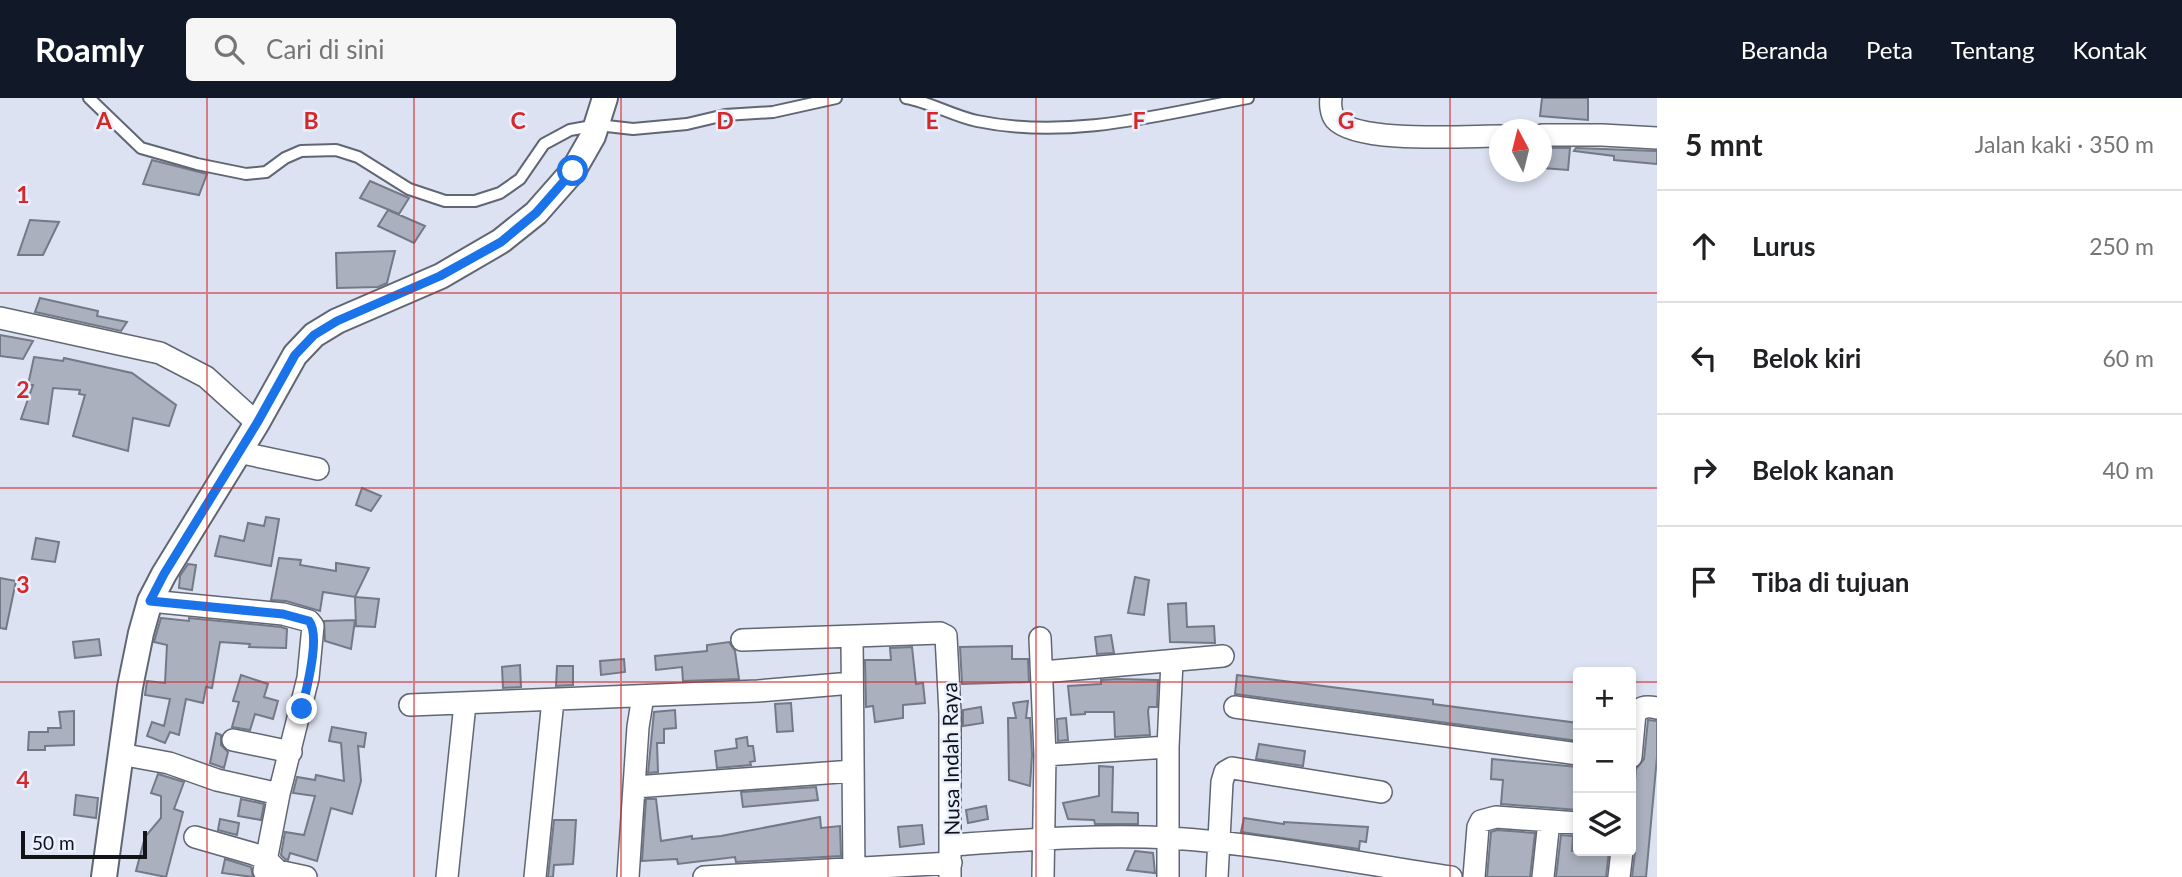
<!DOCTYPE html>
<html lang="id">
<head>
<meta charset="utf-8">
<style>
	body { margin:0; font-family:Lato,sans-serif; background:#f6f6f6; color:#202124 }
	.controls { position:absolute; right:21px; bottom:21px; display:grid; overflow:hidden; border-radius:7px; box-shadow:0 4px 10px #0003 }
	.controls button { width:63px; height:63px; display:grid; place-items:center; padding:0; border:0; border-bottom:2px solid #e0e0e0; background:#fff; color:#202124; font:35px sans-serif }
	.compass { position:absolute; left:1489px; top:21px; width:63px; height:63px; border-radius:50%; background:#fff; box-shadow:0 4px 10px #0003; rotate:353deg }
	.scale { position:absolute; left:21px; bottom:18px; width:126px; box-sizing:border-box; padding-left:7px; border:4px solid #111318; border-top:0; font-size:19px; line-height:24px; white-space:nowrap; color:#111318; -webkit-text-stroke:5px #e9f0ff; paint-order:stroke }
	.stop { position:absolute; width:21px; height:21px; margin:-16px; border:5px solid #1a73e8; border-radius:50%; background:#fff }
	.stop.end { background:#1a73e8; border-color:#fff; box-shadow:0 2px 7px #0008 }
	.list { margin:0; padding:0; list-style:none }
	h2 { display:flex; justify-content:space-between; align-items:center; height:91px; margin:0; padding:0 28px; font-size:30px }
	h2 small { font-size:23px; font-weight:400; color:#757577 }
	.list li { display:grid; grid-template-columns:46px 1fr auto; gap:21px; align-items:center; box-sizing:border-box; height:112px; padding:0 28px; border-top:2px solid #e0e0e0 }
	.list b { display:block; font-size:26px; white-space:nowrap }
	.list em { font-size:23px; font-style:normal; color:#757577 }
	.icon { flex:none; width:38px; height:38px; fill:none; stroke:currentColor; stroke-width:2; stroke-linecap:round; stroke-linejoin:round }
	.map { position:relative; flex:none; width:1657px; height:779px; overflow:hidden }
	header { display:flex; align-items:center; gap:42px; box-sizing:border-box; height:98px; padding:0 35px; background:#111827; color:#fff }
	header strong { font-size:33px }
	nav { display:flex; gap:38px; margin-inline-start:auto; font-size:24px }
	.search { width:490px; height:63px; background:#f6f6f6; display:flex; align-items:center; gap:18px; box-sizing:border-box; padding:0 24px; border-radius:7px; color:#757577; font-size:26px }
	main { display:flex }
	aside { flex:1; background:#fff }
	.map>svg:first-child { display:block }
	.building { fill:#aab0be; stroke:#737987; stroke-width:2 }
	.lines { fill:none; stroke-linecap:round; stroke-linejoin:round }
	.service-casing { stroke:#606673; stroke-width:14 }
	.minor-casing { stroke:#606673; stroke-width:24 }
	.tertiary-casing { stroke:#606673; stroke-width:28 }
	.service { stroke:#fff; stroke-width:10 }
	.minor { stroke:#fff; stroke-width:21 }
	.tertiary { stroke:#fff; stroke-width:24 }
	.route { stroke:#1a73e8; stroke-width:9 }
	.grid { fill:none; stroke:#d62828; stroke-width:2; stroke-opacity:0.55 }
	.labels { text-anchor:middle; dominant-baseline:central; stroke-width:5; stroke-linejoin:round; paint-order:stroke }
	.street-label { font-size:21px; fill:#111318; stroke:#e9f0ff }
	.grid-label { font-size:23px; text-anchor:middle; font-weight:bold; fill:#d62828; stroke:#e9f0ff; stroke-width:5; stroke-linejoin:round; paint-order:stroke }
</style>
</head>
<body>
<header>
<strong>Roamly</strong>
<div class="search"><svg class="icon" aria-label="search" viewBox="0 0 24 24"><circle cx="10" cy="10" r="6"/><path d="M15 15l6 6"/></svg>Cari di sini</div>
<nav><a>Beranda</a><a>Peta</a><a>Tentang</a><a>Kontak</a></nav>
</header>
<main>
<div class="map">
<svg width="1657" height="779" viewBox="0 0 1657 779">
	<rect width="100%" height="100%" fill="#dce2f1"/>
	<path class="building" d="M 1542,0 L 1588,0 L 1588,22 L 1540,18 Z
		M 1542,50 L 1570,50 L 1568,72 L 1542,70 Z
		M 1576,50 L 1657,53 L 1657,66 L 1614,62 L 1614,58 L 1574,53 Z
		M 152,62 L 207,76 L 199,97 L 143,86 Z
		M 370,83 L 409,100 L 399,116 L 360,100 Z
		M 388,112 L 425,128 L 414,145 L 378,128 Z
		M 30,122 L 59,124 L 43,157 L 18,157 Z
		M 395,153 L 387,185 L 378,189 L 337,190 L 336,155 Z
		M 40,200 L 98,213 L 97,218 L 127,224 L 121,233 L 35,214 Z
		M 0,237 L 33,243 L 23,261 L 0,258 Z
		M 34,259 L 63,263 L 64,260 L 132,275 L 176,307 L 169,328 L 133,320 L 128,353 L 73,338 L 85,297 L 79,296 L 80,292 L 53,290 L 48,326 L 21,321 L 33,287 L 28,287 Z
		M 362,390 L 381,398 L 371,413 L 356,407 Z
		M 266,419 L 279,421 L 271,468 L 215,458 L 220,438 L 244,443 L 248,425 L 264,428 Z
		M 36,440 L 59,444 L 55,464 L 32,461 Z
		M 279,460 L 301,462 L 300,467 L 336,473 L 336,465 L 369,470 L 355,499 L 323,494 L 320,513 L 286,503 L 271,502 Z
		M 188,466 L 196,467 L 192,492 L 179,490 L 180,478 Z
		M 1135,479 L 1149,482 L 1144,517 L 1128,515 Z
		M 0,480 L 16,483 L 6,531 L 0,530 Z
		M 355,499 L 379,501 L 375,529 L 356,528 Z
		M 1186,505 L 1187,529 L 1214,528 L 1215,545 L 1170,544 L 1168,506 Z
		M 161,520 L 189,523 L 189,520 L 281,529 L 287,531 L 286,550 L 249,549 L 250,546 L 220,544 L 212,590 L 206,589 L 203,605 L 186,601 L 179,637 L 170,634 L 165,645 L 147,638 L 152,624 L 164,628 L 170,601 L 145,597 L 147,583 L 165,585 L 167,547 L 154,544 Z
		M 355,522 L 351,551 L 325,543 L 324,523 Z
		M 1111,537 L 1114,555 L 1097,556 L 1095,539 Z
		M 99,541 L 101,557 L 75,560 L 73,544 Z
		M 729,544 L 735,553 L 739,581 L 683,583 L 682,569 L 656,572 L 655,558 L 707,553 L 707,547 Z
		M 1012,548 L 1012,561 L 1028,561 L 1029,584 L 962,586 L 960,549 Z
		M 912,549 L 916,586 L 923,585 L 925,605 L 903,607 L 903,620 L 875,624 L 873,608 L 866,609 L 865,562 L 891,562 L 890,550 Z
		M 624,561 L 625,574 L 601,577 L 600,563 Z
		M 520,567 L 521,589 L 503,590 L 502,569 Z
		M 557,568 L 573,568 L 573,587 L 556,588 Z
		M 241,577 L 268,586 L 264,599 L 278,603 L 273,621 L 255,616 L 250,632 L 232,629 L 239,604 L 233,603 Z
		M 1237,577 L 1433,602 L 1433,606 L 1578,625 L 1578,643 L 1235,596 Z
		M 1117,581 L 1158,582 L 1157,609 L 1149,609 L 1148,613 L 1150,637 L 1115,639 L 1114,614 L 1085,614 L 1085,616 L 1071,617 L 1068,588 L 1101,586 L 1101,582 Z
		M 1028,603 L 1026,620 L 1030,620 L 1032,657 L 1030,688 L 1009,682 L 1008,620 L 1016,620 L 1013,605 Z
		M 791,605 L 793,633 L 777,634 L 775,606 Z
		M 981,609 L 983,625 L 963,628 L 963,612 Z
		M 675,612 L 676,630 L 664,631 L 664,645 L 657,645 L 658,674 L 648,675 L 654,614 Z
		M 74,613 L 74,647 L 45,648 L 45,652 L 28,652 L 29,634 L 48,634 L 48,630 L 61,630 L 59,614 Z
		M 1066,620 L 1068,642 L 1058,643 L 1057,621 Z
		M 1648,622 L 1657,623 L 1657,659 L 1646,779 L 1632,779 L 1635,754 L 1631,743 L 1631,726 L 1636,671 L 1644,661 Z
		M 332,629 L 366,635 L 364,649 L 358,648 L 361,683 L 352,716 L 331,710 L 317,763 L 290,755 L 288,762 L 285,761 L 281,757 L 285,734 L 304,737 L 315,698 L 293,695 L 297,679 L 315,682 L 316,677 L 344,683 L 341,645 L 329,643 Z
		M 216,635 L 221,637 L 221,647 L 228,654 L 224,670 L 210,665 Z
		M 747,639 L 748,648 L 753,648 L 755,663 L 750,664 L 751,667 L 717,670 L 715,653 L 737,650 L 736,641 Z
		M 1259,646 L 1305,653 L 1303,668 L 1256,661 Z
		M 1492,661 L 1578,669 L 1578,712 L 1501,706 L 1503,682 L 1491,681 Z
		M 1099,668 L 1113,669 L 1112,714 L 1138,715 L 1138,726 L 1095,726 L 1094,722 L 1068,721 L 1063,705 L 1099,698 Z
		M 158,676 L 184,684 L 174,711 L 183,714 L 166,779 L 136,773 L 145,739 L 161,720 L 161,698 L 151,695 Z
		M 816,689 L 818,702 L 743,709 L 741,694 Z
		M 76,697 L 98,700 L 96,720 L 74,717 Z
		M 241,701 L 264,706 L 261,722 L 238,718 Z
		M 646,701 L 656,701 L 661,743 L 692,738 L 692,741 L 721,738 L 820,719 L 821,730 L 840,728 L 841,758 L 736,764 L 735,759 L 678,766 L 677,761 L 642,763 Z
		M 986,708 L 988,721 L 968,725 L 966,712 Z
		M 1244,720 L 1284,726 L 1284,724 L 1368,729 L 1366,744 L 1360,743 L 1359,751 L 1241,734 Z
		M 220,721 L 239,725 L 237,737 L 218,732 Z
		M 554,722 L 576,722 L 574,754 L 573,766 L 554,767 L 553,779 L 548,779 Z
		M 922,727 L 924,746 L 900,749 L 898,729 Z
		M 1497,732 L 1535,735 L 1530,779 L 1487,779 L 1491,734 Z
		M 1561,737 L 1573,738 L 1572,753 L 1609,753 L 1606,779 L 1556,779 Z
		M 1135,753 L 1153,755 L 1155,775 L 1127,772 Z
		M 225,761 L 251,769 L 253,779 L 222,775 Z"/>
	<g class="lines">
		<g class="service-casing">
			<path id="service" d="M 89,0 L 141,50 L 197,66 L 246,76 L 266,74 L 285,60 L 301,53 L 336,52 L 358,59 L 409,91 L 445,103 L 475,103 L 500,95 L 520,81 L 544,46 L 570,32 L 598,27 L 633,31 L 687,26 L 725,17 L 773,14 L 836,0
				M 906,0 C 930,4 953,18 977,23 C 1068,42 1160,17 1248,0"/>
		</g>
		<g class="minor-casing">
			<path id="minor" d="M 1331,0 C 1330,6 1331,16 1335,21 C 1357,46 1466,38 1500,38
				M 1542,37 L 1602,37 L 1657,40
				M 0,220 L 160,255 L 206,279 L 257,325
				M 238,354 L 318,371
				M 852,539 L 854,779
				M 1040,540 L 1045,657 L 1043,779
				M 742,542 L 940,535 L 946,538 L 950,615 L 950,779
				M 1043,574 L 1223,558
				M 410,607 L 758,593 L 852,585
				M 1235,609 L 1578,656
				M 233,642 L 291,654
				M 120,656 L 169,665 L 217,682 L 279,696 L 308,580 L 313,528 L 309,523 L 283,516 L 150,503
				M 1045,657 L 1168,649
				M 1631,659 L 1635,615 C 1642,608 1648,608 1657,610
				M 635,689 L 853,673
				M 195,739 L 254,756 L 266,761 L 278,773 L 306,779
				M 952,747 C 1024,742 1098,736 1171,740 C 1264,746 1358,765 1451,779
				M 264,773 L 279,696
				M 447,779 L 465,606
				M 535,779 L 553,602
				M 628,779 L 638,629 L 643,598
				M 704,779 L 951,765
				M 1168,779 L 1168,649 L 1172,563
				M 1217,779 L 1222,684 L 1225,674 L 1232,670 L 1381,694
				M 1474,779 L 1478,729 L 1481,723 L 1496,719 L 1578,725
				M 1543,779 L 1549,723
				M 1619,779 L 1622,753"/>
		</g>
		<g class="tertiary-casing">
			<path id="tertiary" d="M 104,779 L 130,589 L 141,535 L 150,503 L 164,476 L 257,325 L 295,257 L 314,237 L 337,223 L 441,178 L 501,143 L 536,115 L 573,73 L 593,38 L 605,0"/>
		</g>
		<use href="#service" class="service"/>
		<use href="#minor" class="minor"/>
		<use href="#tertiary" class="tertiary"/>
	</g>
	<g class="lines">
		<path class="route" d="M 302,611 C 306,592 321,538 309,523 L 283,516 L 150,503 L 164,476 L 257,325 L 295,257 L 314,237 L 337,223 L 440,178 L 501,144 L 536,115 L 573,73"/>
	</g>
	<path class="grid" d="M 207,0 L 207,779M 414,0 L 414,779M 621,0 L 621,779M 828,0 L 828,779M 1036,0 L 1036,779M 1243,0 L 1243,779M 1450,0 L 1450,779M 0,195 L 1657,195M 0,390 L 1657,390M 0,584 L 1578,584M 1631,584 L 1657,584"/>
	<g class="labels">
		<g class="street-label">
			<text transform="translate(950 661) rotate(-91)">Nusa Indah Raya</text>
		</g>
	</g>
	<g class="grid-label">
		<text x="104" y="31">A</text>
		<text x="311" y="31">B</text>
		<text x="518" y="31">C</text>
		<text x="725" y="31">D</text>
		<text x="932" y="31">E</text>
		<text x="1139" y="31">F</text>
		<text x="1346" y="31">G</text>
		<text x="23" y="105">1</text>
		<text x="23" y="300">2</text>
		<text x="23" y="495">3</text>
		<text x="23" y="690">4</text>
	</g>
</svg>
<div class="controls">
<button>+</button>
<button>−</button>
<button><svg class="icon" aria-label="layers" viewBox="0 0 24 24"><path d="M12 4l9 5-9 5-9-5zM3 14l9 5 9-5"/></svg></button>
</div>
<svg class="compass" viewBox="-18 -18 36 36"><path d="M0-13l5 13h-10z" fill="#e53935"/><path d="M0 13l5-13h-10z" fill="#757577"/></svg>
<div class="scale">50 m</div>
<div class="stop" style="left:573px;top:73px"></div>
<div class="stop end" style="left:302px;top:611px"></div>
</div>
<aside>
<h2>5 mnt<small>Jalan kaki · 350 m</small></h2>
<ul class="list">
<li><svg class="icon" aria-label="ahead" viewBox="0 0 24 24"><path d="M12 20V5M6 11l6-6 6 6"/></svg><div><b>Lurus</b></div><em>250 m</em></li>
<li><svg class="icon" aria-label="left" viewBox="0 0 24 24"><path d="M17 20v-9H6M10 6l-5 5 5 5"/></svg><div><b>Belok kiri</b></div><em>60 m</em></li>
<li><svg class="icon" aria-label="right" viewBox="0 0 24 24"><path d="M7 20v-9h11M14 6l5 5-5 5"/></svg><div><b>Belok kanan</b></div><em>40 m</em></li>
<li><svg class="icon" aria-label="arrive" viewBox="0 0 24 24"><path d="M6 21V4h12l-3 4 3 4H6"/></svg><div><b>Tiba di tujuan</b></div></li>
</ul>
</aside>
</main>
</body>
</html>
